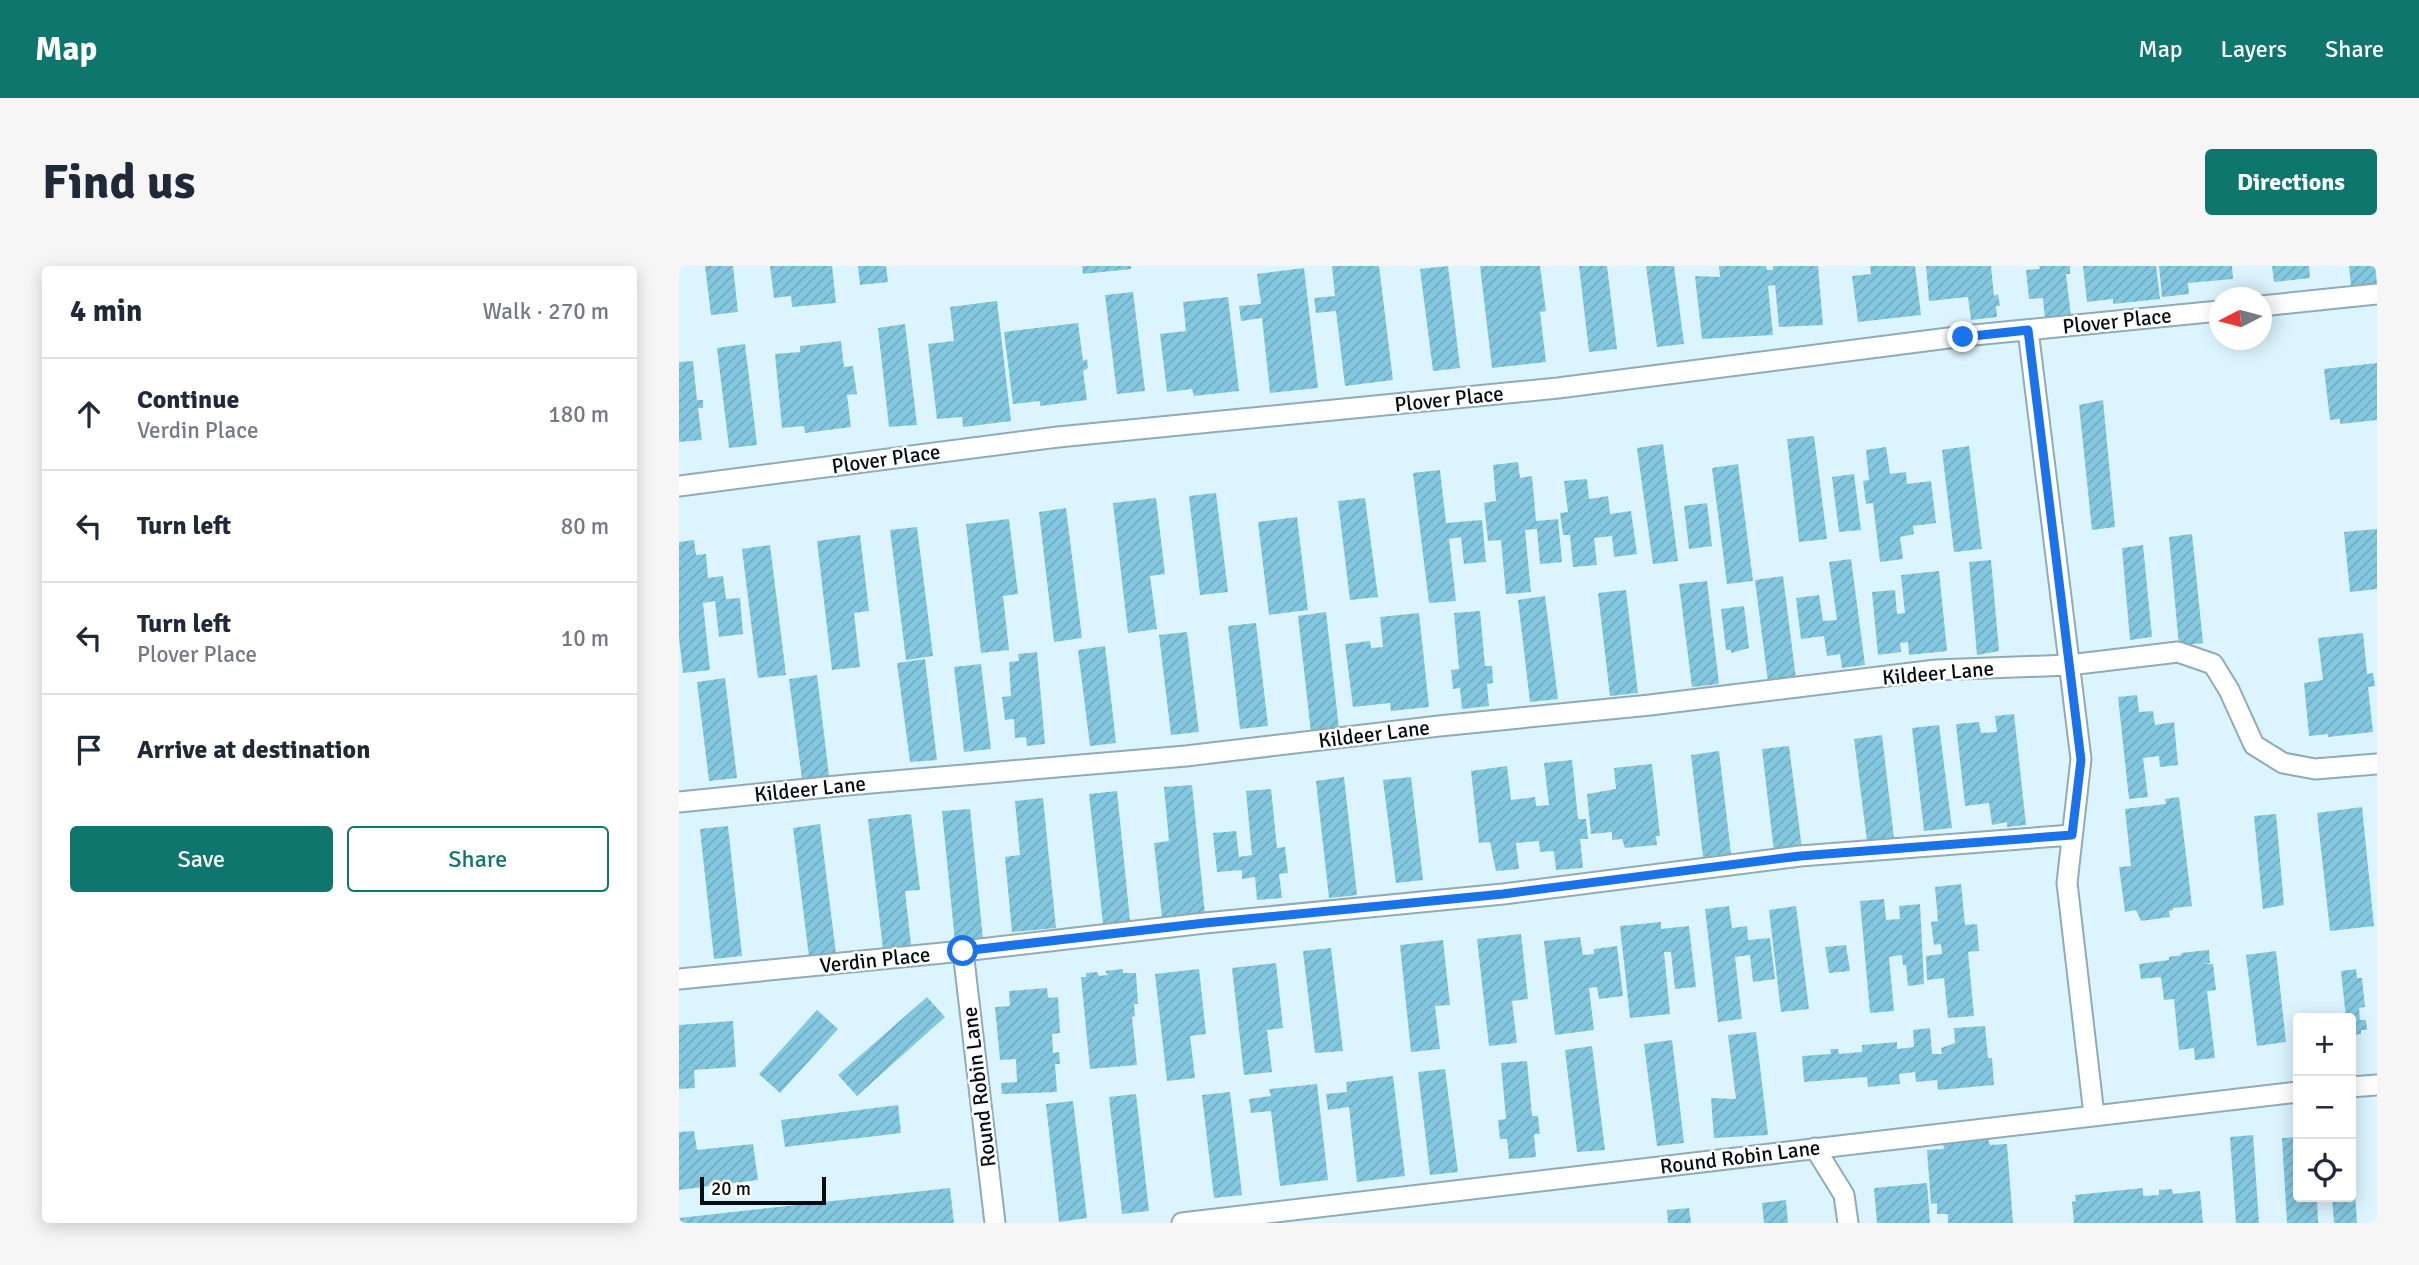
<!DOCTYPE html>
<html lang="en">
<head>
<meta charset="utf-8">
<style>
	body { margin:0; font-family:Signika,sans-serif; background:#f6f6f7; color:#1f2937 }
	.controls { position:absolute; right:21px; bottom:21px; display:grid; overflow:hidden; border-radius:7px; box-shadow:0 4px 18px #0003 }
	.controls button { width:63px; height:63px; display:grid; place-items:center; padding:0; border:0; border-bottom:2px solid #e0e1e3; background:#fff; color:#1f2937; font:35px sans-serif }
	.compass { position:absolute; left:1530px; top:21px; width:63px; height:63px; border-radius:50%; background:#fff; box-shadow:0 4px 18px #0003; rotate:264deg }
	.scale { position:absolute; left:21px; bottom:18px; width:126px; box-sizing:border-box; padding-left:7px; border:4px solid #040d11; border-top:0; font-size:19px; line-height:24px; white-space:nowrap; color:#040d11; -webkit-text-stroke:5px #fff; paint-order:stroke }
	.stop { position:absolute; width:21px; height:21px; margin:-16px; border:5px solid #1a73e8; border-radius:50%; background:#fff }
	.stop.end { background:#1a73e8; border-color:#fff; box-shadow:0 2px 7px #0008 }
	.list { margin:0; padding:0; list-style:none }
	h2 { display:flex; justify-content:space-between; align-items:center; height:91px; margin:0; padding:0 28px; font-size:30px }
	h2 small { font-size:23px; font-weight:400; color:#747a83 }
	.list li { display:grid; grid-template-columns:46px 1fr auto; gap:21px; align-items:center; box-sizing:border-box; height:112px; padding:0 28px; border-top:2px solid #e0e1e3 }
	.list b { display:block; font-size:26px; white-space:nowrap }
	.list p { margin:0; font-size:23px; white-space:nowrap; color:#747a83 }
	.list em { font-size:23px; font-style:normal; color:#747a83 }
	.actions { display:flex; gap:14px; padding:21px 28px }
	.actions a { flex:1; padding:16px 0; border:2px solid #0f766e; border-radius:7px; text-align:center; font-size:24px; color:#0f766e }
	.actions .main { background:#0f766e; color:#fff }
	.icon { flex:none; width:38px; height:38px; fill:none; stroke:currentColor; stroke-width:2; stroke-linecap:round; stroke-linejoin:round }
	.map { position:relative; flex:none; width:1698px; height:957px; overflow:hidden; border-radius:7px }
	header { display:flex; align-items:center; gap:42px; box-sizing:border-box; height:98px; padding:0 35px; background:#0f766e; color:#fff }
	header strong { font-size:33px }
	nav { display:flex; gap:38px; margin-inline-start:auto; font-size:24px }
	.intro { display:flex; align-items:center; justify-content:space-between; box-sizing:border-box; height:168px; padding:0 42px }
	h1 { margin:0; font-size:49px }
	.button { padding:18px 32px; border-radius:7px; background:#0f766e; color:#fff; font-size:24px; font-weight:700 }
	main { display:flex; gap:42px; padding:0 42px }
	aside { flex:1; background:#fff; border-radius:7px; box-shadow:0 4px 18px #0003 }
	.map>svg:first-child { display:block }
	.building { fill:url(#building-hatch) }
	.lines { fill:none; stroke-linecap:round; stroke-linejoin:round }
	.service-casing { stroke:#8facb6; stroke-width:23 }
	.service { stroke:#fff; stroke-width:19 }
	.route { stroke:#1a73e8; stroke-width:9 }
	.labels { text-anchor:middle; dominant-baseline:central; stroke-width:5; stroke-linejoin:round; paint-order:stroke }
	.street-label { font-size:21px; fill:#040d11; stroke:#fff }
</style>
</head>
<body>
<header>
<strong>Map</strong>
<nav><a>Map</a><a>Layers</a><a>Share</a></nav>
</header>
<div class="intro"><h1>Find us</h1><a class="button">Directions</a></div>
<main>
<aside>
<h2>4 min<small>Walk · 270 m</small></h2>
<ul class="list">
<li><svg class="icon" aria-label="ahead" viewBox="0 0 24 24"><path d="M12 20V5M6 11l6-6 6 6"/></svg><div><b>Continue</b><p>Verdin Place</p></div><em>180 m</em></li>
<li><svg class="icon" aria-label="left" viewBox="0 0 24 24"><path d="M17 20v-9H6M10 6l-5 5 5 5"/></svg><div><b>Turn left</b></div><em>80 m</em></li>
<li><svg class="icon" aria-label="left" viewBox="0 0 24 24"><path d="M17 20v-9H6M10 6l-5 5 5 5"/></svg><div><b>Turn left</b><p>Plover Place</p></div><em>10 m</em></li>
<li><svg class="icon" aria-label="arrive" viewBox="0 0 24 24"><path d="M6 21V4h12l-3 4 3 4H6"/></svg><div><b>Arrive at destination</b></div></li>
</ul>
<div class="actions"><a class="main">Save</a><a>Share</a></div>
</aside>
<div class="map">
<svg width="1698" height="957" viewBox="0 0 1698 957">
	<defs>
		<pattern id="building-hatch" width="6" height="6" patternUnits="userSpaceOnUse" patternTransform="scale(1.75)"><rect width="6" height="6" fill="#84c8e0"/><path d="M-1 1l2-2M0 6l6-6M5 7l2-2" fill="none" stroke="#70abbf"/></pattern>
	</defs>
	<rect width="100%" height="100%" fill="#dcf4fd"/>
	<path class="building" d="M 26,0 L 54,0 L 59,46 L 32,49 Z
		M 91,0 L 153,0 L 157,37 L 113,41 L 112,30 L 95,32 Z
		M 179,0 L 207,0 L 209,16 L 181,19 Z
		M 403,0 L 452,0 L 452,3 L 404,8 Z
		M 653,0 L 700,0 L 714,114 L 666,120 L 657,45 L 637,47 L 635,32 L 656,30 Z
		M 769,0 L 781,102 L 754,105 L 741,3 Z
		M 801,0 L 861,0 L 867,45 L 861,46 L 867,96 L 813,102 Z
		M 900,0 L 928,0 L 938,83 L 910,86 Z
		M 967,0 L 995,0 L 1005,78 L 978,81 Z
		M 1040,0 L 1087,0 L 1088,4 L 1094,4 L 1094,0 L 1139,0 L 1144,59 L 1100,61 L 1096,19 L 1089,20 L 1094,69 L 1023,73 L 1016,10 L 1041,11 Z
		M 1191,0 L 1236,0 L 1242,49 L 1179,56 L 1173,10 L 1192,8 Z
		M 1247,0 L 1312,0 L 1315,30 L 1319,28 L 1321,40 L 1317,40 L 1318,51 L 1292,54 L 1289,31 L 1250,35 Z
		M 1360,0 L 1391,0 L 1391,8 L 1387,8 L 1392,51 L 1366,54 L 1364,32 L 1350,33 L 1347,4 L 1361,3 Z
		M 1404,0 L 1477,0 L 1481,33 L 1434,38 L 1434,33 L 1408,36 Z
		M 1480,0 L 1553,0 L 1554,13 L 1509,17 L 1510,28 L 1483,31 Z
		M 1593,0 L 1630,0 L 1631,12 L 1595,16 Z
		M 1670,0 L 1696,0 L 1698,18 L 1672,20 Z
		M 625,2 L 639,122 L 591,127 L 583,52 L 562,55 L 560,40 L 582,38 L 578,8 Z
		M 454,26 L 466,125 L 438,128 L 426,29 Z
		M 549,31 L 560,125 L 515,130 L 513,123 L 488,126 L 481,68 L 507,65 L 504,36 Z
		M 318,35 L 332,155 L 284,161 L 283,151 L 258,153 L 249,78 L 275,75 L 271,41 Z
		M 399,57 L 404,95 L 408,93 L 409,102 L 404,105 L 408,134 L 361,140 L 361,135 L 334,138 L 325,66 Z
		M 226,58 L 238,159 L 210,161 L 199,62 Z
		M 162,75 L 165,101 L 174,100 L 178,128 L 168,129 L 172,161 L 126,167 L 125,160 L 103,162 L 96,88 L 121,86 L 121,80 Z
		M 66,78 L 78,179 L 50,182 L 38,82 Z
		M 14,95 L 18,134 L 24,134 L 24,142 L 19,142 L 23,174 L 0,176 L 0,96 Z
		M 1698,97 L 1698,154 L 1661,158 L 1661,153 L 1651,154 L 1645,103 Z
		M 1424,134 L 1436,261 L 1413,264 L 1400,139 Z
		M 1135,170 L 1148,273 L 1120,276 L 1108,173 Z
		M 984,178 L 999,295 L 974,298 L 958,182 Z
		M 1290,180 L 1303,283 L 1275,286 L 1263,184 Z
		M 1207,181 L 1211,208 L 1227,206 L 1228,218 L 1252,215 L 1257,257 L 1234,260 L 1235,268 L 1221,271 L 1224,293 L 1201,296 L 1194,237 L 1187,238 L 1184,215 L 1190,214 L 1187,184 Z
		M 839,196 L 841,212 L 853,210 L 857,255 L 879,253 L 883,296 L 861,298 L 858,263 L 846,264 L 852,326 L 827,328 L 822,274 L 809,275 L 805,237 L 817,235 L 814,199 Z
		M 1059,198 L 1074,315 L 1048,318 L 1033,202 Z
		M 761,204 L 767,257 L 803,254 L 807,296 L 785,298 L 782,271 L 770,273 L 777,335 L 750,337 L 734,207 Z
		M 1175,208 L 1182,264 L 1160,266 L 1153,211 Z
		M 908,213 L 910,233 L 929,230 L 931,248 L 952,245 L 958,288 L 935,291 L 933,270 L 915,272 L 918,299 L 894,301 L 891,269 L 884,269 L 881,247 L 889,246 L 885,215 Z
		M 537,227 L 549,326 L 521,329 L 510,230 Z
		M 477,232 L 486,308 L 471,310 L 478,363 L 449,367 L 434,237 Z
		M 686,232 L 699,331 L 671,334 L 659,235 Z
		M 1028,237 L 1033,280 L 1010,283 L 1005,240 Z
		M 387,242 L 403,372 L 375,376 L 360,246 Z
		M 618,251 L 629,344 L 590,349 L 579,256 Z
		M 330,253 L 339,328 L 324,330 L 330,384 L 302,387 L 287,258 Z
		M 238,261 L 254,390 L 227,394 L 211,264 Z
		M 1698,263 L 1698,323 L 1671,326 L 1665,266 Z
		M 1513,268 L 1524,377 L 1500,380 L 1490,271 Z
		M 181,269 L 190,345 L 175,347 L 181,401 L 153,404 L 138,275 Z
		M 15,274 L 17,289 L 27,288 L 29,312 L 44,310 L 47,333 L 61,332 L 64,368 L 40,371 L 36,335 L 24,337 L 31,404 L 4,407 L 0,372 L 0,276 Z
		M 91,279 L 107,409 L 79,412 L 63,283 Z
		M 1464,279 L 1473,371 L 1451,374 L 1443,282 Z
		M 1172,293 L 1186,399 L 1163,402 L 1161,388 L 1148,390 L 1145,370 L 1122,373 L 1117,332 L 1140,329 L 1144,355 L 1158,354 L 1150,296 Z
		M 1312,294 L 1320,385 L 1298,389 L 1290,296 Z
		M 1260,305 L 1268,385 L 1230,389 L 1229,376 L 1221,377 L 1222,386 L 1199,389 L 1193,326 L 1216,324 L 1218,348 L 1226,347 L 1222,309 Z
		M 1104,310 L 1117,413 L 1089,416 L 1076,314 Z
		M 1028,315 L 1040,418 L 1013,421 L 1000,318 Z
		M 947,324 L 959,427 L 931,430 L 919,327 Z
		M 866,330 L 879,433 L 851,436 L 839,334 Z
		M 1065,340 L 1070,382 L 1052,387 L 1052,384 L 1047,384 L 1042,343 Z
		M 801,345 L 806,400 L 813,400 L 814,417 L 808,418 L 810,440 L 783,443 L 781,422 L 774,423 L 772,404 L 780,403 L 775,347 Z
		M 647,346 L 660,463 L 632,467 L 619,350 Z
		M 740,347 L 750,441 L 712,445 L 711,437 L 674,441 L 666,378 L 691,375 L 692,382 L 704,381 L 701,351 Z
		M 577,357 L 589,460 L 561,463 L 549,360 Z
		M 508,366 L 520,466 L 492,469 L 480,369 Z
		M 1684,367 L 1688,408 L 1694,407 L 1696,420 L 1689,421 L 1694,466 L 1649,471 L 1649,468 L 1630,470 L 1625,417 L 1644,414 L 1639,372 Z
		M 426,380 L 437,477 L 411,480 L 399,384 Z
		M 358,386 L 366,478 L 348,480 L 347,471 L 336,472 L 335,453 L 326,454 L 323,431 L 332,430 L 330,396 L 340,395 L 339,388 Z
		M 246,393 L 258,494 L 231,496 L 218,397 Z
		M 302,398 L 312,483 L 285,486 L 275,401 Z
		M 138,409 L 150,510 L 123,513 L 110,413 Z
		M 46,412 L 58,512 L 30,515 L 18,416 Z
		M 1458,429 L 1460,446 L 1474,445 L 1476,459 L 1495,456 L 1499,499 L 1481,501 L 1480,490 L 1464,492 L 1469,531 L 1450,533 L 1439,431 Z
		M 1335,448 L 1347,559 L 1328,561 L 1328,556 L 1313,559 L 1310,537 L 1286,540 L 1277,458 L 1300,456 L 1302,467 L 1318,466 L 1316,450 Z
		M 1260,459 L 1273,562 L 1245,565 L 1233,462 Z
		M 1203,469 L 1215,572 L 1188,575 L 1175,473 Z
		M 1110,480 L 1123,583 L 1095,586 L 1083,483 Z
		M 1040,485 L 1052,588 L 1024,591 L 1012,489 Z
		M 893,494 L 899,553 L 907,553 L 909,573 L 901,573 L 904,602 L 877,604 L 875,585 L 861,586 L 860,575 L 837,577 L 840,603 L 817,605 L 811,576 L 800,577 L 792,505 L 828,500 L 832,534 L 856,531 L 857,540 L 870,539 L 865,497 Z
		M 973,498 L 981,570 L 977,570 L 978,579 L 946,582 L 943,573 L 933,574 L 933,566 L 912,568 L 908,528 L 937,523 L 935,502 Z
		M 665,511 L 678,629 L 650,632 L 637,515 Z
		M 732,511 L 744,614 L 717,617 L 704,514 Z
		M 513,519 L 526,648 L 483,652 L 475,577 L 490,575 L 485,521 Z
		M 592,523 L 598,582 L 606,581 L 609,607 L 600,608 L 603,632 L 578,634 L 576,611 L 563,613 L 563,604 L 538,606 L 534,567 L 557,565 L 560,591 L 573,589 L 567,525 Z
		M 438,525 L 451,655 L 424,658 L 410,528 Z
		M 1500,531 L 1513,640 L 1494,642 L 1494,644 L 1490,645 L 1491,651 L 1462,655 L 1457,644 L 1446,646 L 1440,601 L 1452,600 L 1446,543 L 1487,538 L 1486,533 Z
		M 364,532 L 377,662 L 333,666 L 326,591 L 341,589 L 336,535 Z
		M 1683,541 L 1695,660 L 1651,665 L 1638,547 Z
		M 291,543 L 304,673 L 276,676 L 263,545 Z
		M 232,548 L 241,624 L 226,625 L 232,679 L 204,683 L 189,553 Z
		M 1597,548 L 1605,639 L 1584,643 L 1575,550 Z
		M 141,558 L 157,688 L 130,691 L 114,562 Z
		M 49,560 L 63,690 L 35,693 L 21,563 Z
		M 1282,618 L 1286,659 L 1298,658 L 1300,685 L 1289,686 L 1295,750 L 1269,752 L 1265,712 L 1248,714 L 1247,690 L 1263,688 L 1262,678 L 1255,679 L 1252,656 L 1259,655 L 1256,621 Z
		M 1205,633 L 1207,654 L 1221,653 L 1220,640 L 1241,638 L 1245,718 L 1229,720 L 1227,699 L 1224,699 L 1223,689 L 1210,691 L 1215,745 L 1191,747 L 1181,635 Z
		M 1050,640 L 1053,662 L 1068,660 L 1069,674 L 1091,672 L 1096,713 L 1074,716 L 1071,689 L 1056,691 L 1063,753 L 1039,756 L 1026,643 Z
		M 1117,640 L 1130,743 L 1102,746 L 1090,644 Z
		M 982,656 L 982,663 L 1010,660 L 1017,721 L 996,723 L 992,686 L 985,686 L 991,748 L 951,752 L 941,660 Z
		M 842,668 L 849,733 L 833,735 L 838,777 L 810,780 L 798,673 Z
		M 901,671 L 904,689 L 915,688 L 915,683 L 938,680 L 944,730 L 920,733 L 918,721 L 910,722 L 915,764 L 876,769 L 865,675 Z
		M 764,674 L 771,739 L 756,740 L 761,783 L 732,786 L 721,679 Z
		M 1167,679 L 1171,705 L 1150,707 L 1146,681 Z
		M 652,682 L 664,785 L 636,787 L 624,685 Z
		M 1530,684 L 1531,697 L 1522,698 L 1534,698 L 1537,724 L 1528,725 L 1536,792 L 1516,794 L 1515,782 L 1500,784 L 1495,733 L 1485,734 L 1482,711 L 1462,713 L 1460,698 L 1490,694 L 1490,691 L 1503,689 L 1502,687 Z
		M 1597,685 L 1607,776 L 1578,780 L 1567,689 Z
		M 597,697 L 604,762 L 588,764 L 593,806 L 565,809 L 553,702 Z
		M 444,703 L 444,707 L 457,707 L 459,738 L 455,738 L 456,750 L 453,751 L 458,799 L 411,803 L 402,711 L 407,711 L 407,707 L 418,706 L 420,710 L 429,709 L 426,705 Z
		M 520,703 L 527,768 L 511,770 L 516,812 L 488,815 L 476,708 Z
		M 1677,703 L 1678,712 L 1683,712 L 1686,741 L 1680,742 L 1681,754 L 1687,754 L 1688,764 L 1682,764 L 1682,768 L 1672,769 L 1672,752 L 1667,752 L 1662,705 Z
		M 368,722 L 369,732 L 379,731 L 381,767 L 373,768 L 374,787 L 380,786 L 381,798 L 376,798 L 378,826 L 323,828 L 322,817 L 338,816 L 337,793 L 321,794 L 316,741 L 331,740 L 330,725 Z
		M 248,731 L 266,751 L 178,830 L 159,809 Z
		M 138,744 L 159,763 L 101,827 L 80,808 Z
		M 54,755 L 57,801 L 15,804 L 16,822 L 0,823 L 0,759 Z
		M 1306,760 L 1309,792 L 1313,792 L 1315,819 L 1259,824 L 1258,814 L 1237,816 L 1236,806 L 1220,808 L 1221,818 L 1189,821 L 1188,811 L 1125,816 L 1123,790 L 1152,788 L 1151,783 L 1159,783 L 1160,788 L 1183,786 L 1183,779 L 1218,776 L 1218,783 L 1235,781 L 1234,764 L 1251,762 L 1253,788 L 1263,788 L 1262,782 L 1276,777 L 1275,762 Z
		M 1077,766 L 1089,869 L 1035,872 L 1032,832 L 1057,833 L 1049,769 Z
		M 993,774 L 1005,877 L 978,880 L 965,778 Z
		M 913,780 L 926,884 L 898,886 L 886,784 Z
		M 848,795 L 853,850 L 859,850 L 861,868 L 855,868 L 857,891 L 830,893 L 828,873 L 821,873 L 819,854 L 827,853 L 822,797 Z
		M 766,803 L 779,906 L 751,909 L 739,806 Z
		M 714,810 L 726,910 L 678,916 L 670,841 L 649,844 L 647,828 L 668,826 L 667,816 Z
		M 638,818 L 649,914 L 601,920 L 592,845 L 572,847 L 570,833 L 592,830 L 590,823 Z
		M 551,826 L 563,929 L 535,932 L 523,829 Z
		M 457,828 L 470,945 L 443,948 L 430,831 Z
		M 394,835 L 408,952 L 380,956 L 367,838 Z
		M 219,839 L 222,867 L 106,881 L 102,854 Z
		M 15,865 L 18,884 L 74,878 L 79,914 L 0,924 L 0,866 Z
		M 1574,869 L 1580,957 L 1557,957 L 1551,871 Z
		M 1308,870 L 1311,879 L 1328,878 L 1334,957 L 1269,957 L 1269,948 L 1258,948 L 1258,937 L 1252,938 L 1248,884 L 1265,883 L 1264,876 Z
		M 1619,871 L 1619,931 L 1638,931 L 1639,957 L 1608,957 L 1603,872 Z
		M 1672,892 L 1674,892 L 1678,957 L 1655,957 L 1653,931 L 1672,931 Z
		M 1248,917 L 1251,957 L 1198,957 L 1195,922 Z
		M 271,922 L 275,957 L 0,957 L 0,952 Z
		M 1464,922 L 1464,930 L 1480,929 L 1480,924 L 1493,923 L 1494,928 L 1521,925 L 1524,957 L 1395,957 L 1393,936 L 1397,935 L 1396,929 Z
		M 1107,934 L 1109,957 L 1085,957 L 1083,937 Z
		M 1010,942 L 1012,957 L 989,957 L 988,944 Z"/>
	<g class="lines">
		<g class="service-casing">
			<path id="service" d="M 1582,40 L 1698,28
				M 1349,64 L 1402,493 L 1388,617 L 1415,849
				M 0,220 L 379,171 L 879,122 L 1285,70 L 1540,45
				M 0,536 L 168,519 L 507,490 L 760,460 L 971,439 L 1257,404 L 1390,399 L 1499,386 L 1534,398 L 1550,424 L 1575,479 L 1604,497 L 1636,503 L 1698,498
				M 284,685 L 316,957
				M 0,713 L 284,685 L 526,657 L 824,628 L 1121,590 L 1393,569
				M 1672,821 L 1698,819
				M 1136,882 L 1165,929 L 1169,957
				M 503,957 L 1619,826"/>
		</g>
		<use href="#service" class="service"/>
	</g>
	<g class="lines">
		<path class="route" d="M 284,685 L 526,657 L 824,628 L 1121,590 L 1393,569 L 1402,494 L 1349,64 L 1284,71"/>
	</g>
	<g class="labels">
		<g class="street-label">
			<text transform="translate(1438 55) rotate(-6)">Plover Place</text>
			<text transform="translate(770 133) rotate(-6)">Plover Place</text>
			<text transform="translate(207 193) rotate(-8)">Plover Place</text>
			<text transform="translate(1259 407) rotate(-5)">Kildeer Lane</text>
			<text transform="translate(695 468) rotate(-7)">Kildeer Lane</text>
			<text transform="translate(131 523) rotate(-6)">Kildeer Lane</text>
			<text transform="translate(196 694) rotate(-6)">Verdin Place</text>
			<text transform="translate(300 821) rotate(-97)">Round Robin Lane</text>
			<text transform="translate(1061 891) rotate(-7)">Round Robin Lane</text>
		</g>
	</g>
</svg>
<div class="controls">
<button>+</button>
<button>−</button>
<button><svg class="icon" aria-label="locate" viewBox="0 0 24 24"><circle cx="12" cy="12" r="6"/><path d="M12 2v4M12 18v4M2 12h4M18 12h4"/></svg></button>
</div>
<svg class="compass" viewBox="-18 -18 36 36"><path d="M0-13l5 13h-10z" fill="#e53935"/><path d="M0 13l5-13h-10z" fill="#747a83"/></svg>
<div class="scale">20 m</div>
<div class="stop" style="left:284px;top:685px"></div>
<div class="stop end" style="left:1284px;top:71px"></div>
</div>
</main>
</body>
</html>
